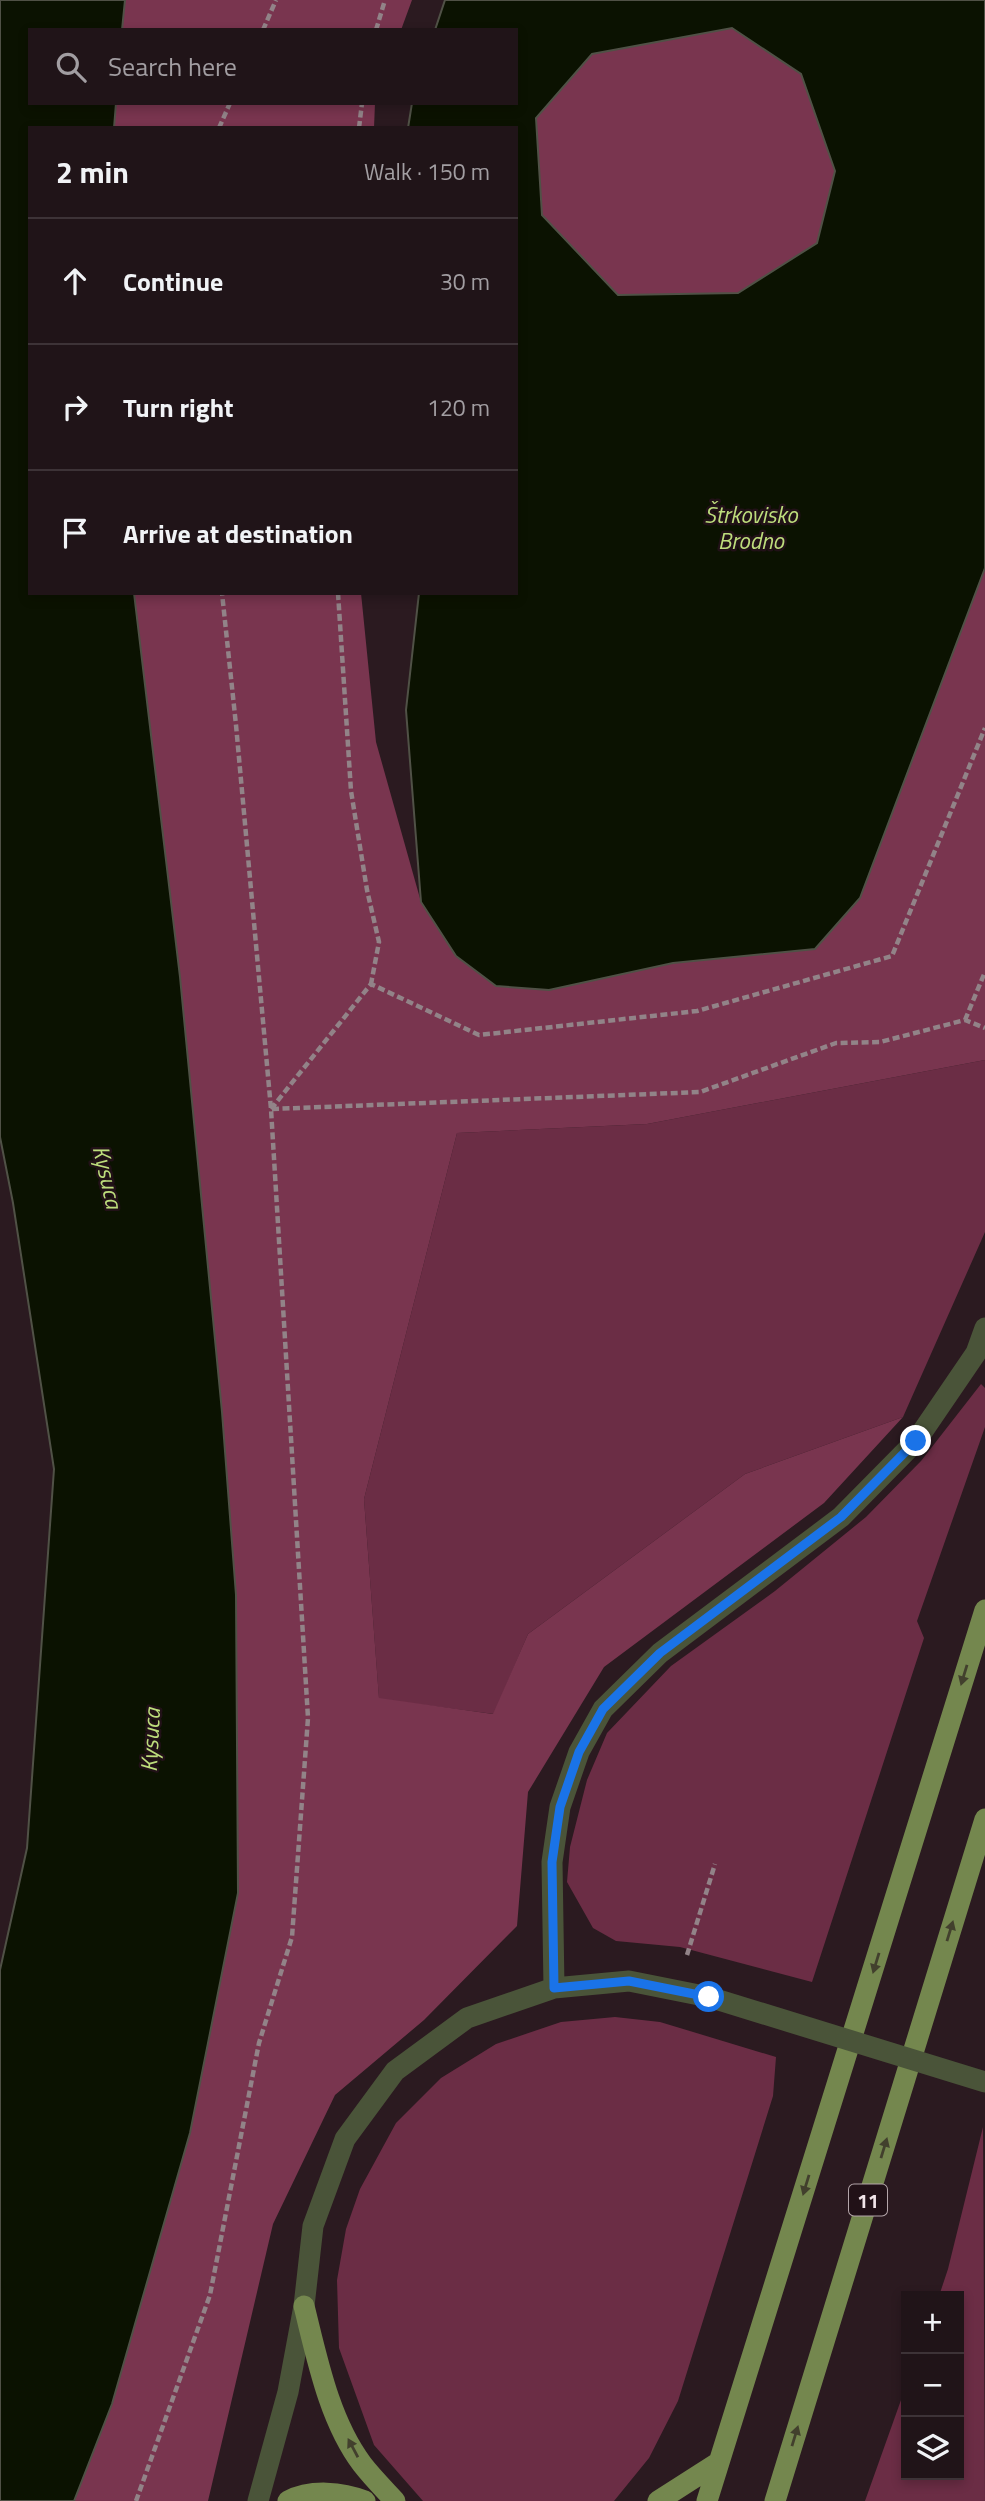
<!DOCTYPE html>
<html lang="en">
<head>
<meta charset="utf-8">
<style>
	body { margin:0; font-family:"Titillium Web",sans-serif; background:#281d21; color:#f1f3f6 }
	.controls { position:absolute; right:21px; bottom:21px; display:grid; overflow:hidden; border-radius:0px; box-shadow:0 4px 10px #0003 }
	.controls button { width:63px; height:63px; display:grid; place-items:center; padding:0; border:0; border-bottom:2px solid #3d3337; background:#201418; color:#f1f3f6; font:35px sans-serif }
	.stop { position:absolute; width:21px; height:21px; margin:-16px; border:5px solid #1a73e8; border-radius:50%; background:#fff }
	.stop.end { background:#1a73e8; border-color:#fff; box-shadow:0 2px 7px #0008 }
	.list { margin:0; padding:0; list-style:none }
	h2 { display:flex; justify-content:space-between; align-items:center; height:91px; margin:0; padding:0 28px; font-size:30px }
	h2 small { font-size:23px; font-weight:400; color:#a29ea2 }
	.list li { display:grid; grid-template-columns:46px 1fr auto; gap:21px; align-items:center; box-sizing:border-box; height:126px; padding:0 28px; border-top:2px solid #3d3337 }
	.list b { display:block; font-size:26px; white-space:nowrap }
	.list em { font-size:23px; font-style:normal; color:#a29ea2 }
	.icon { flex:none; width:38px; height:38px; fill:none; stroke:currentColor; stroke-width:2; stroke-linecap:round; stroke-linejoin:round }
	.map { position:relative; flex:none; width:985px; height:2501px; overflow:hidden }
	.search { position:absolute; background:#201418; box-shadow:0 4px 10px #0003; left:28px; top:28px; width:490px; height:77px; display:flex; align-items:center; gap:18px; box-sizing:border-box; padding:0 24px; border-radius:0px; color:#a29ea2; font-size:26px }
	.panel { position:absolute; background:#201418; box-shadow:0 4px 10px #0003; left:28px; top:126px; width:490px; height:469px; border-radius:0px }
	.map>svg:first-child { display:block }
	.green { fill:#6b2d45 }
	.forest { fill:#79354f }
	.water { fill:#0b1201; stroke:#505146; stroke-width:2; fill-rule:evenodd }
	.lines { fill:none; stroke-linecap:round; stroke-linejoin:round }
	.path { stroke:#928388; stroke-width:4.5; stroke-dasharray:7 3.5; stroke-linecap:butt }
	.minor { stroke:#4a5439; stroke-width:21 }
	.major { stroke:#74874e; stroke-width:21 }
	.minor-bridge { stroke:#4a5439; stroke-width:21 }
	.oneway { fill:#42402d }
	.route { stroke:#1a73e8; stroke-width:9 }
	.labels { text-anchor:middle; dominant-baseline:central; stroke-width:5; stroke-linejoin:round; paint-order:stroke }
	.shield { fill:#211117; stroke:#b3a5a9; stroke-width:2 }
	.shield-label { font-size:19px; font-weight:bold; fill:#f1e4e8 }
	.water-label { font-size:23px; font-style:italic; fill:#bddd7c; stroke:#211117 }
</style>
</head>
<body>
<div class="map">
<svg width="985" height="2501" viewBox="0 0 985 2501">
	<rect width="100%" height="100%" fill="#2b1a20"/>
	<path class="green" d="M 985,1060 L 985,1232 L 903,1417 L 745,1474 L 528,1634 L 494,1714 L 379,1699 L 364,1499 L 457,1133 L 647,1124 Z
		M 981,1384 L 985,1388 L 985,1427 L 917,1621 L 924,1638 L 812,1982 L 680,1947 L 616,1941 L 593,1928 L 567,1882 L 570,1847 L 587,1780 L 607,1733 L 671,1666 L 775,1591 L 866,1517 L 921,1461 Z
		M 615,2017 L 660,2022 L 776,2057 L 773,2096 L 678,2401 L 649,2458 L 614,2501 L 423,2501 L 374,2445 L 339,2348 L 337,2280 L 346,2229 L 360,2189 L 396,2123 L 441,2078 L 496,2044 L 561,2022 Z
		M 983,2127 L 985,2501 L 865,2501 L 906,2386 L 906,2475 L 959,2475 L 959,2296 L 939,2296 L 948,2269 Z"/>
	<path class="forest" d="M 125,0 L 412,0 L 401,30 L 122,30 Z
		M 733,28 L 801,74 L 835,171 L 817,243 L 738,293 L 618,295 L 542,215 L 536,118 L 592,54 Z
		M 116,103 L 375,103 L 374,128 L 114,128 Z
		M 985,568 L 985,1060 L 647,1124 L 457,1133 L 364,1499 L 379,1698 L 493,1714 L 528,1634 L 745,1474 L 903,1417 L 824,1503 L 604,1667 L 528,1792 L 517,1926 L 424,2020 L 335,2095 L 273,2224 L 208,2501 L 74,2501 L 112,2404 L 190,2133 L 238,1892 L 222,1412 L 180,977 L 134,593 L 361,593 L 376,742 L 421,902 L 456,956 L 496,986 L 549,990 L 673,963 L 860,898 Z"/>
	<path class="water" d="M 0,0 L 125,0 L 122,30 L 30,30 L 30,103 L 116,103 L 114,128 L 30,128 L 30,593 L 134,593 L 180,977 L 222,1412 L 236,1595 L 238,1893 L 190,2133 L 112,2404 L 74,2501 L 0,2501 L 0,1970 L 27,1848 L 54,1469 L 13,1203 L 0,1137 Z
		M 445,0 L 985,0 L 985,568 L 860,898 L 815,949 L 673,963 L 549,990 L 496,986 L 456,956 L 421,902 L 406,710 L 419,593 L 516,593 L 516,128 L 408,128 L 412,103 L 516,103 L 516,30 L 435,30 ZM 732,28 L 801,74 L 835,171 L 817,243 L 738,293 L 618,295 L 542,215 L 536,118 L 592,54 Z"/>
	<g class="lines">
		<path class="path" d="M 263,30 L 276,0
			M 376,30 L 385,0
			M 219,128 L 230,103
			M 359,128 L 362,103
			M 338,593 L 351,791 L 367,890 L 379,942 L 371,984
			M 965,1020 L 985,972
			M 271,1109 L 371,984 L 479,1035 L 697,1011 L 892,956 L 985,728
			M 272,1109 L 700,1092 L 836,1043 L 880,1042 L 965,1020 L 985,1028
			M 687,1955 L 715,1864
			M 136,2501 L 210,2295 L 259,2043 L 292,1937 L 308,1718 L 271,1109 L 236,725 L 222,593"/>
		<path class="minor" d="M 554,1988 L 552,1862 L 560,1807 L 579,1752 L 603,1709 L 660,1653 L 841,1517 L 916,1441 L 976,1353 L 985,1328
			M 258,2501 L 288,2392 L 304,2306 L 313,2226 L 345,2139 L 395,2071 L 467,2018 L 554,1988 L 629,1981 L 709,1997"/>
		<path class="major" d="M 304,2306 C 317,2358 329,2420 362,2464 C 372,2477 384,2489 395,2501
			M 288,2501 C 311,2489 342,2492 365,2501
			M 658,2501 L 719,2462
			M 707,2501 L 985,1610
			M 775,2501 L 985,1819"/>
		<path class="minor-bridge" d="M 709,1997 L 985,2082"/>
	</g>
	<defs><path id="oneway-solid" d="M-6-.8H1V-3.2L6.5 0L1 3.2V.8H-6Z" transform="scale(1.75)"/></defs>
	<g class="oneway">
		<use href="#oneway-solid" transform="translate(964 1675) rotate(107)"/>
		<use href="#oneway-solid" transform="translate(950 1931) rotate(-73)"/>
		<use href="#oneway-solid" transform="translate(876 1963) rotate(107)"/>
		<use href="#oneway-solid" transform="translate(884 2148) rotate(-73)"/>
		<use href="#oneway-solid" transform="translate(806 2185) rotate(107)"/>
		<use href="#oneway-solid" transform="translate(795 2436) rotate(-73)"/>
		<use href="#oneway-solid" transform="translate(353 2448) rotate(-118)"/>
	</g>
	<g class="lines">
		<path class="route" d="M 709,1997 L 629,1981 L 554,1988 L 552,1862 L 560,1807 L 579,1752 L 603,1709 L 660,1653 L 841,1517 L 916,1441"/>
	</g>
	<g class="labels">
		<rect class="shield" x="849" y="2184.5" width="38" height="31" rx="5"/>
		<g class="shield-label">
			<text x="868" y="2200">11</text>
		</g>
		<g class="water-label">
			<text x="751" y="514">Štrkovisko<tspan x="751" dy="26">Brodno</tspan></text>
			<text transform="translate(108 1177) rotate(77)">Kysuca</text>
			<text transform="translate(150 1740) rotate(-87)">Kysuca</text>
		</g>
	</g>
</svg>
<div class="controls">
<button>+</button>
<button>−</button>
<button><svg class="icon" aria-label="layers" viewBox="0 0 24 24"><path d="M12 4l9 5-9 5-9-5zM3 14l9 5 9-5"/></svg></button>
</div>
<div class="stop" style="left:709px;top:1997px"></div>
<div class="stop end" style="left:916px;top:1441px"></div>
<div class="search"><svg class="icon" aria-label="search" viewBox="0 0 24 24"><circle cx="10" cy="10" r="6"/><path d="M15 15l6 6"/></svg>Search here</div>
<section class="panel">
<h2>2 min<small>Walk · 150 m</small></h2>
<ul class="list">
<li><svg class="icon" aria-label="ahead" viewBox="0 0 24 24"><path d="M12 20V5M6 11l6-6 6 6"/></svg><div><b>Continue</b></div><em>30 m</em></li>
<li><svg class="icon" aria-label="right" viewBox="0 0 24 24"><path d="M7 20v-9h11M14 6l5 5-5 5"/></svg><div><b>Turn right</b></div><em>120 m</em></li>
<li><svg class="icon" aria-label="arrive" viewBox="0 0 24 24"><path d="M6 21V4h12l-3 4 3 4H6"/></svg><div><b>Arrive at destination</b></div></li>
</ul>
</section>
</div>
</body>
</html>
